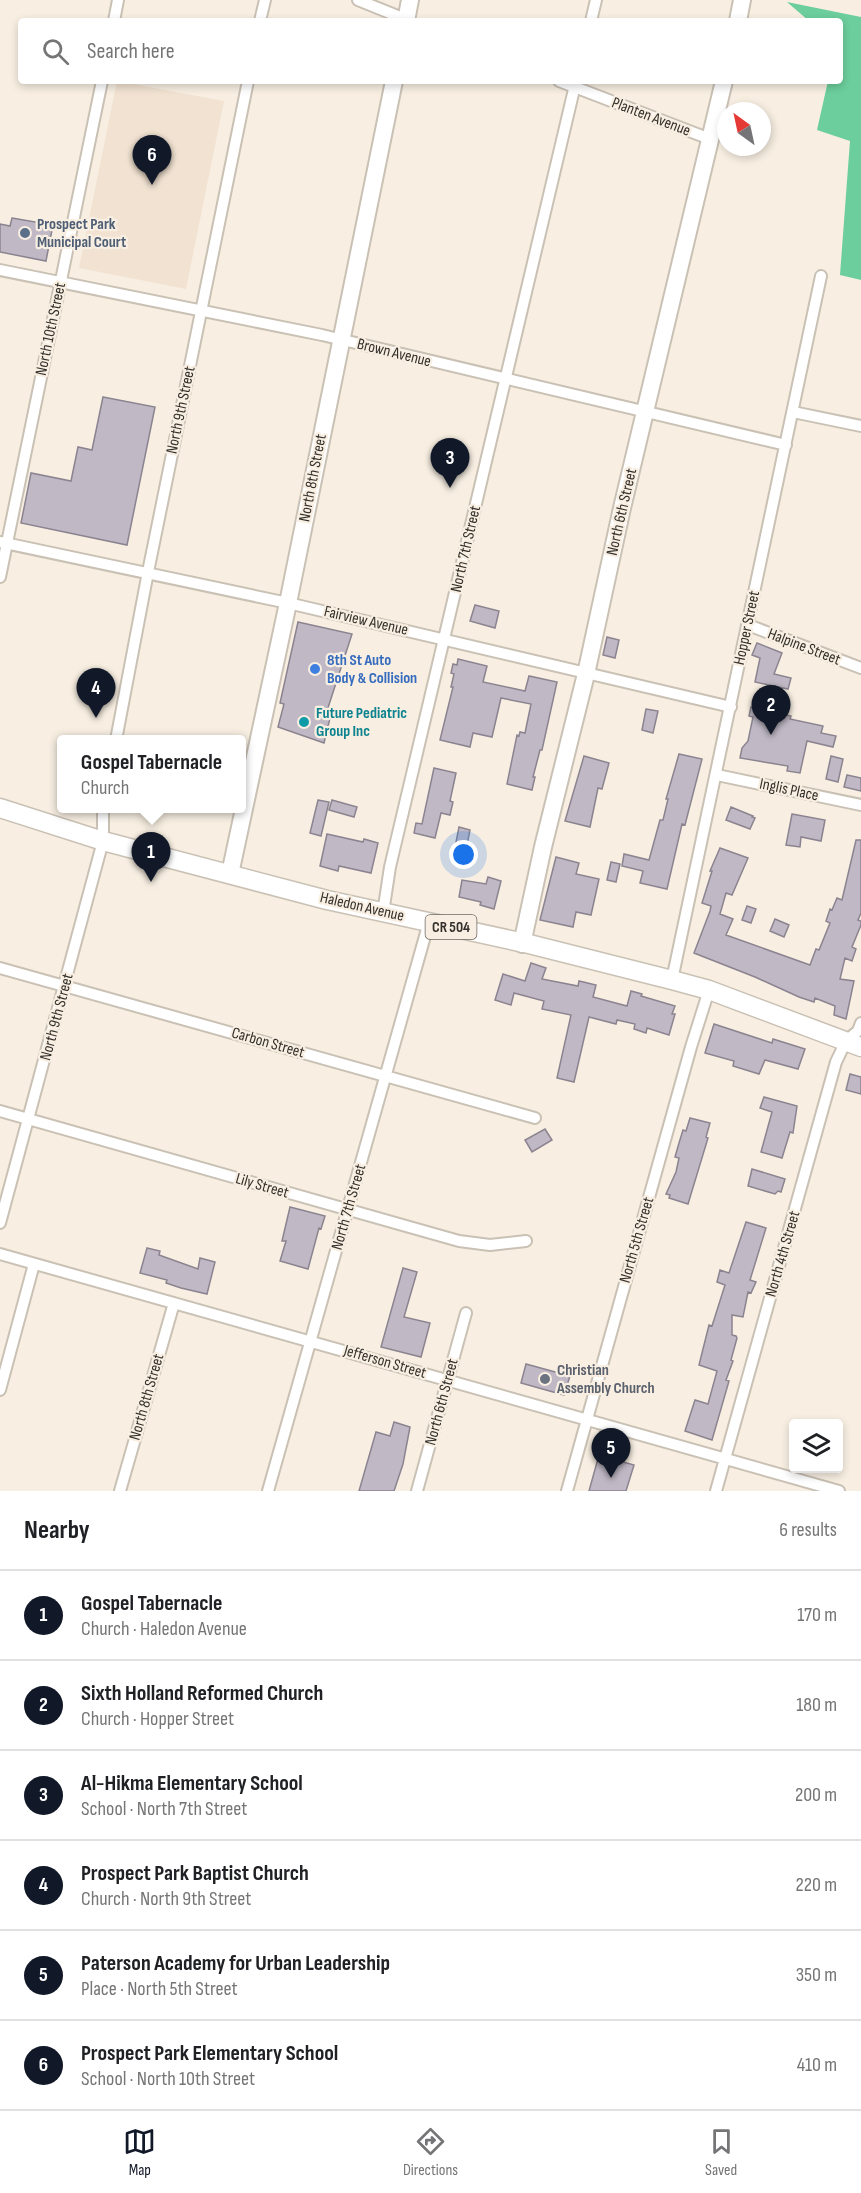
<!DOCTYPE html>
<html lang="en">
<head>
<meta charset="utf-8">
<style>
	body { margin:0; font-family:"Sofia Sans Condensed",sans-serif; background:#f6f6f6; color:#202124 }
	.controls { position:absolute; right:18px; bottom:18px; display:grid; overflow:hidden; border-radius:6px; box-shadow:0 3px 9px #0003 }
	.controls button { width:54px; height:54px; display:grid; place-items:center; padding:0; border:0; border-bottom:2px solid #e0e0e0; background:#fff; color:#202124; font:30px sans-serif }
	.compass { position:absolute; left:717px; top:102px; width:54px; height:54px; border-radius:50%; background:#fff; box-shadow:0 3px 9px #0003; rotate:327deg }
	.you { position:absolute; left:464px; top:855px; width:21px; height:21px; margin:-15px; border:4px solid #fff; border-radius:50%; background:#1a73e8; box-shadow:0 0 0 9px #1a73e833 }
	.badge { display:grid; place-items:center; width:39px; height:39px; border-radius:50%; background:#111827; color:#fff; font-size:20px; font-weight:700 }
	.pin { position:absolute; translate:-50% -50px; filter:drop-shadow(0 2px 3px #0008) }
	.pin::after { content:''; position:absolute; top:32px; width:21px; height:18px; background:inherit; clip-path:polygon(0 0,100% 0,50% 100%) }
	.popup { position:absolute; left:57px; top:735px; width:189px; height:78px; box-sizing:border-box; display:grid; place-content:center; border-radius:6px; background:#fff; filter:drop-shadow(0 2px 4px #0005); font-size:20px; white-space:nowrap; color:#757577 }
	.popup b { font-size:22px; color:#202124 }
	.popup::after { content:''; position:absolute; left:50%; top:100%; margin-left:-12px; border:12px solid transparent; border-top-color:#fff }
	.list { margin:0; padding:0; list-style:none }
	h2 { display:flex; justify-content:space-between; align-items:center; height:78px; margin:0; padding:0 24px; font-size:26px }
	h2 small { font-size:20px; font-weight:400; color:#757577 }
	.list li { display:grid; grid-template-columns:39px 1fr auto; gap:18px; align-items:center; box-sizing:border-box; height:90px; padding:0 24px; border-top:2px solid #e0e0e0 }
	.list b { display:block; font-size:22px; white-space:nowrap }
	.list p { margin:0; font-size:20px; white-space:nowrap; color:#757577 }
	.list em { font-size:20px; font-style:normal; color:#757577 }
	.icon { flex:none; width:33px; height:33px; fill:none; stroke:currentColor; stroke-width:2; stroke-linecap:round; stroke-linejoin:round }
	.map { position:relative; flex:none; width:861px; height:1491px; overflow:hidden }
	.search { position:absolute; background:#fff; box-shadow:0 3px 9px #0003; left:18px; right:18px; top:18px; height:66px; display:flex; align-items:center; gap:15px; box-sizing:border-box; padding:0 21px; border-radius:6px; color:#757577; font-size:22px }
	.sheet { height:618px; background:#fff }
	nav { display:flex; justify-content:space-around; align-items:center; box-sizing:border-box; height:84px; border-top:2px solid #e0e0e0; background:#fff; font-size:16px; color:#757577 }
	nav a { display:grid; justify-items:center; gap:3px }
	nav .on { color:#111827 }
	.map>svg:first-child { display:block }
	.built { fill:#f1e2d1 }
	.forest { fill:#6cce9c }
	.building { fill:#c0b9c5; stroke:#8b8490; stroke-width:1.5 }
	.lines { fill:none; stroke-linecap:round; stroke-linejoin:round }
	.street-casing { stroke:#cac1b5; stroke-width:14 }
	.secondary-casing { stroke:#cac1b5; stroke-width:20 }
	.primary-casing { stroke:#cac1b5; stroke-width:21 }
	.street { stroke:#fff; stroke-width:10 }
	.secondary { stroke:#fff; stroke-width:16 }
	.primary { stroke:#fff; stroke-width:18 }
	.service-dot { fill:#5c6f8a; stroke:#f8efe2; stroke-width:2 }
	.shop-dot { fill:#3f7fe0; stroke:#f8efe2; stroke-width:2 }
	.culture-dot { fill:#0f9aa8; stroke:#f8efe2; stroke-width:2 }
	.worship-dot { fill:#6b7280; stroke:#f8efe2; stroke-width:2 }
	.labels { text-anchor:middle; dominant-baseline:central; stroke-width:4.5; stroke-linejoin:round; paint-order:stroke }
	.shield { fill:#f8efe2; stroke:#6e6962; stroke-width:1.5 }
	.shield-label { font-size:15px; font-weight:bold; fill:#33302b }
	.street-label { font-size:16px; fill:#33302b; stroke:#f8efe2 }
	.service-label { font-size:16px; font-weight:bold; fill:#4e5e75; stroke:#f8efe2; text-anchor:start }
	.shop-label { font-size:16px; font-weight:bold; fill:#366cbe; stroke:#f8efe2; text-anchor:start }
	.culture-label { font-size:16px; font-weight:bold; fill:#0d838f; stroke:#f8efe2; text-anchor:start }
	.worship-label { font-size:16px; font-weight:bold; fill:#5b616d; stroke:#f8efe2; text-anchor:start }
</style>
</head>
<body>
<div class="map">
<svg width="861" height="1491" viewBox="0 0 861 1491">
	<rect width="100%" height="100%" fill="#f8efe2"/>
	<path class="built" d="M 117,81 L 224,101 L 186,289 L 79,268 Z"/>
	<path class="forest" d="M 787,2 L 861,17 L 861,280 L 840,275 L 850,141 L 817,130 L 828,81 L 840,81 L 840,21 L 809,21 Z"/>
	<path class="building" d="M 12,218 L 53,225 L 46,261 L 0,252 L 0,224 L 10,226 Z
		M 103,397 L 155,407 L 127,545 L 21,523 L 31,473 L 71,481 L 78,447 L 92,450 Z
		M 475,605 L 499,611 L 495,628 L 470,621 Z
		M 298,622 L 352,634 L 325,717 L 330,718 L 324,743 L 278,727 L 284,704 L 280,703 Z
		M 607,637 L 619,640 L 615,658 L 603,655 Z
		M 757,643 L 782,653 L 774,674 L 791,678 L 788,689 L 755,682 L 760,658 L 752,655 Z
		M 458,659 L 487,666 L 483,682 L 525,691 L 529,676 L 557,682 L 542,750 L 540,750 L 533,777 L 535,777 L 532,790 L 507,784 L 517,735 L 519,736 L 520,732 L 525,733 L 531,704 L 501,698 L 492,737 L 473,733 L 470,747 L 440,740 L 453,687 L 451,687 L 454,674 L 451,673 L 453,664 L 457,665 Z
		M 751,707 L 791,716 L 790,719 L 823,726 L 821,733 L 836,736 L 833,747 L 807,741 L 800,773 L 787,771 L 788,766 L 740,758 L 742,748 L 748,741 L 753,717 L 749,716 Z
		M 646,709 L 658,711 L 653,733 L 642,730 Z
		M 679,754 L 702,759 L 685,825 L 682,824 L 667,889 L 640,883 L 643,871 L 622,866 L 624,854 L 649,860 L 660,820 L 663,820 L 668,799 L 666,799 Z
		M 584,756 L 609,763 L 602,789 L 598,788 L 590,827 L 565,821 Z
		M 831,756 L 843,759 L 838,782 L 826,779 Z
		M 434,768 L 456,773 L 450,801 L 453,802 L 450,815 L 441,813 L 435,838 L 414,833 L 416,823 L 422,824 Z
		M 847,775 L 861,778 L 861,791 L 844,787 Z
		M 318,800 L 329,802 L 321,836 L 310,833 Z
		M 332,800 L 357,807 L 354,817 L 329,810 Z
		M 731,807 L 753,816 L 752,817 L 755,818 L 750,829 L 726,820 Z
		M 792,814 L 825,820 L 821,841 L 801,837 L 800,847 L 786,845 Z
		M 459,827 L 470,830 L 467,845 L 456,842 Z
		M 327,834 L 363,842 L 364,839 L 378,843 L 371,873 L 339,866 L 338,871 L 320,866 Z
		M 856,840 L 861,840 L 861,913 L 858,920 L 861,921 L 861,925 L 852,947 L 856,949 L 852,961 L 845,958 L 840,979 L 854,981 L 846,1019 L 834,1015 L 835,1006 L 815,998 L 814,1002 L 799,997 L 755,977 L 694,953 L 710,911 L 711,906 L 702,903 L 712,871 L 710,871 L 720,848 L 748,858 L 732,895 L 726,893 L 720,914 L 733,919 L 726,935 L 810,965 L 816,949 L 819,950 L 830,923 L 826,921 L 830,909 L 832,910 L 837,898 L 842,900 Z
		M 556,857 L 579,863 L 576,874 L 599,879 L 591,915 L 576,912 L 573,927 L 540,920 Z
		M 611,862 L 620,864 L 616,882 L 607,880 Z
		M 488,877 L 501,881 L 494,909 L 480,905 L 481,902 L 459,897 L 462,880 L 486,884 Z
		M 747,906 L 756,909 L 751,923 L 742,920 Z
		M 775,919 L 789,925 L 784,937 L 770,931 Z
		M 531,963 L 546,968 L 542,979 L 578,986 L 579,981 L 596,985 L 593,997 L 627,1006 L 631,991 L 642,994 L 641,996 L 675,1006 L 672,1014 L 675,1014 L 669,1035 L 647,1028 L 646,1033 L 634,1029 L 635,1024 L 617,1020 L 616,1024 L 589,1017 L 574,1082 L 557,1078 L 571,1015 L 542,1009 L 544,1001 L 514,993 L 511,1005 L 495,1000 L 503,974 L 525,981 Z
		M 714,1024 L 772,1043 L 773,1039 L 805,1049 L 798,1069 L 765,1060 L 759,1074 L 733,1066 L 734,1061 L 705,1053 Z
		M 850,1074 L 861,1077 L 861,1094 L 846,1090 Z
		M 764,1097 L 797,1106 L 793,1133 L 790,1132 L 782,1158 L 761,1152 L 772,1112 L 760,1108 Z
		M 690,1118 L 710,1123 L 706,1137 L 708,1138 L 688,1204 L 669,1198 L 670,1195 L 666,1194 L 676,1172 L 679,1158 L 675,1157 L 679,1143 L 683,1130 L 686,1131 Z
		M 545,1129 L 552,1140 L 532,1152 L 525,1140 Z
		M 752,1169 L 785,1179 L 781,1192 L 778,1191 L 775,1194 L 748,1186 Z
		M 290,1207 L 325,1216 L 321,1229 L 319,1228 L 308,1269 L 280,1261 L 286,1241 L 282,1241 Z
		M 746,1222 L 766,1228 L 750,1280 L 756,1282 L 751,1293 L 748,1292 L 743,1317 L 732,1315 L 732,1335 L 736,1336 L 737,1338 L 731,1360 L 733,1361 L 726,1380 L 729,1381 L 712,1440 L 685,1431 L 695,1400 L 708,1404 L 717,1371 L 699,1365 L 709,1325 L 712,1326 L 725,1285 L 717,1282 L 720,1270 L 729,1273 Z
		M 147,1248 L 160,1251 L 159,1255 L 198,1269 L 200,1258 L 215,1262 L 207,1294 L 181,1288 L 166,1283 L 167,1280 L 140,1273 Z
		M 403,1268 L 417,1272 L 404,1317 L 430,1323 L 421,1357 L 381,1347 Z
		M 526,1364 L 570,1376 L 564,1395 L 521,1383 Z
		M 394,1422 L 410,1427 L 403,1464 L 394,1491 L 359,1491 L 376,1432 L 390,1436 Z
		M 612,1452 L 624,1456 L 623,1462 L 634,1465 L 626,1491 L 589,1491 L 599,1455 L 610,1458 Z"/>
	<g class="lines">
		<g class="street-casing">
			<path id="street" d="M 358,0 L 410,21
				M 114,21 L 118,0
				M 260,21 L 265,0
				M 591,21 L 596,0
				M 559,81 L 710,139
				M 0,270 L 322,335 L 786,445
				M 793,412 L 861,426
				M 0,542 L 288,603 L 731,707
				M 0,577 L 102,81
				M 748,625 L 861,668
				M 116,740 L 148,572 L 248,81
				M 717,775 L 861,805
				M 383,913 L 390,867 L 576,81
				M 0,968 L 535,1118
				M 672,980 L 821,276
				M 0,1111 L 459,1241 L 490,1245 L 526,1241
				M 0,1223 L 103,841 L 103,808
				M 0,1254 L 839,1491
				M 0,1390 L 34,1264
				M 120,1491 L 174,1303
				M 268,1491 L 429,922
				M 417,1491 L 466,1313
				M 567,1491 L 691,1047 L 709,990
				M 716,1491 L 836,1062 L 846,1041 L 858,1031 L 861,1023"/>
		</g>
		<g class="secondary-casing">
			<path id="secondary" d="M 406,21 L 410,0
				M 738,21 L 742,0
				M 230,874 L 288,603 L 394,81
				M 522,944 L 543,847 L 586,674 L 622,508 L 724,81"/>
		</g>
		<g class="primary-casing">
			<path id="primary" d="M 0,808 L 103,841 L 327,900 L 529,944 L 672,980 L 709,990 L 861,1047"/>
		</g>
		<use href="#street" class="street"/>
		<use href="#secondary" class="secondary"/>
		<use href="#primary" class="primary"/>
	</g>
	<circle class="service-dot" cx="25" cy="233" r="6"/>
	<circle class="shop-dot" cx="315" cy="669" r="6"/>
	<circle class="culture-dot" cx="304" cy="722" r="6"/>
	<circle class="worship-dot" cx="545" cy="1379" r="6"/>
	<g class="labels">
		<rect class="shield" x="425.5" y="915" width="51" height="24" rx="4.5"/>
		<g class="shield-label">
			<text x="451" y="927">CR 504</text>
		</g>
		<g class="street-label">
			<text transform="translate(651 117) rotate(21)">Planten Avenue</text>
			<text transform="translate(51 329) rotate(-78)">North 10th Street</text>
			<text transform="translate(394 353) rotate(14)">Brown Avenue</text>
			<text transform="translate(181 410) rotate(-78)">North 9th Street</text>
			<text transform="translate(313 478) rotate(-79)">North 8th Street</text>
			<text transform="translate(622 512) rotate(-77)">North 6th Street</text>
			<text transform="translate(466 549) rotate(-77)">North 7th Street</text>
			<text transform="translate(366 621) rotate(13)">Fairview Avenue</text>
			<text transform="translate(747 628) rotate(-78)">Hopper Street</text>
			<text transform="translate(804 647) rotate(21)">Halpine Street</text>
			<text transform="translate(789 790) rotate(12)">Inglis Place</text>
			<text transform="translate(362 907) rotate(13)">Haledon Avenue</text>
			<text transform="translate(57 1017) rotate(-75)">North 9th Street</text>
			<text transform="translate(268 1043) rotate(16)">Carbon Street</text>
			<text transform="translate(262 1186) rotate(16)">Lily Street</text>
			<text transform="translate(349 1207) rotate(-74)">North 7th Street</text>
			<text transform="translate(637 1240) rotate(-74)">North 5th Street</text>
			<text transform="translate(783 1254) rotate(-74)">North 4th Street</text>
			<text transform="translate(385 1362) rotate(16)">Jefferson Street</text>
			<text transform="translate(147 1397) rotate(-74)">North 8th Street</text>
			<text transform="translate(442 1402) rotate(-75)">North 6th Street</text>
		</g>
		<g class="service-label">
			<text x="37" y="224">Prospect Park<tspan x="37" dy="18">Municipal Court</tspan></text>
		</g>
		<g class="shop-label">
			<text x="327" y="660">8th St Auto<tspan x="327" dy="18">Body &amp; Collision</tspan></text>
		</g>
		<g class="culture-label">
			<text x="316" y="713">Future Pediatric<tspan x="316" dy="18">Group Inc</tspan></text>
		</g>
		<g class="worship-label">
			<text x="557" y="1370">Christian<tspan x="557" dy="18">Assembly Church</tspan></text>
		</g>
	</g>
</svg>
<div class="controls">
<button><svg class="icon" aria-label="layers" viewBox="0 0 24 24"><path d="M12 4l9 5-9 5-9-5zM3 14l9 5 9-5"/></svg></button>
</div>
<svg class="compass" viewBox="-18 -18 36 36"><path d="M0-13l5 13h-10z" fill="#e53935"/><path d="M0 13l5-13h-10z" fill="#757577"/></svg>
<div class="you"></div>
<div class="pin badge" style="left:151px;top:882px">1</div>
<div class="popup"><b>Gospel Tabernacle</b>Church</div>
<div class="pin badge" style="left:771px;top:735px">2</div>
<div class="pin badge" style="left:450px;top:488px">3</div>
<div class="pin badge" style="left:96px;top:718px">4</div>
<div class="pin badge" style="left:611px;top:1478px">5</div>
<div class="pin badge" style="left:152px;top:185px">6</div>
<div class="search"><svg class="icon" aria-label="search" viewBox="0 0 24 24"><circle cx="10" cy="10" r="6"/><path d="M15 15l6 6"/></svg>Search here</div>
</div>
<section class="sheet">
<h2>Nearby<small>6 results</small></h2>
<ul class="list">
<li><span class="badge">1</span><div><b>Gospel Tabernacle</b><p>Church · Haledon Avenue</p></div><em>170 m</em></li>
<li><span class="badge">2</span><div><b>Sixth Holland Reformed Church</b><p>Church · Hopper Street</p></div><em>180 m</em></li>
<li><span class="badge">3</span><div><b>Al-Hikma Elementary School</b><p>School · North 7th Street</p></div><em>200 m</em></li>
<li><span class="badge">4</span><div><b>Prospect Park Baptist Church</b><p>Church · North 9th Street</p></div><em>220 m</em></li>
<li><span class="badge">5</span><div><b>Paterson Academy for Urban Leadership</b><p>Place · North 5th Street</p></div><em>350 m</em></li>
<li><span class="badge">6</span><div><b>Prospect Park Elementary School</b><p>School · North 10th Street</p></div><em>410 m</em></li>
</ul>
</section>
<nav>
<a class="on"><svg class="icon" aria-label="map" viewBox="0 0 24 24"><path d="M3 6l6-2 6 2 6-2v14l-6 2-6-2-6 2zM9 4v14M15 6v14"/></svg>Map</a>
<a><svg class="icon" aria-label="directions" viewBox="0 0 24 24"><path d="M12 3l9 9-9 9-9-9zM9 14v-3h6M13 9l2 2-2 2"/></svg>Directions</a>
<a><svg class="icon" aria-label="saved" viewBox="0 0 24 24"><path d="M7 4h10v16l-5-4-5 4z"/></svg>Saved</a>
</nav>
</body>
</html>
